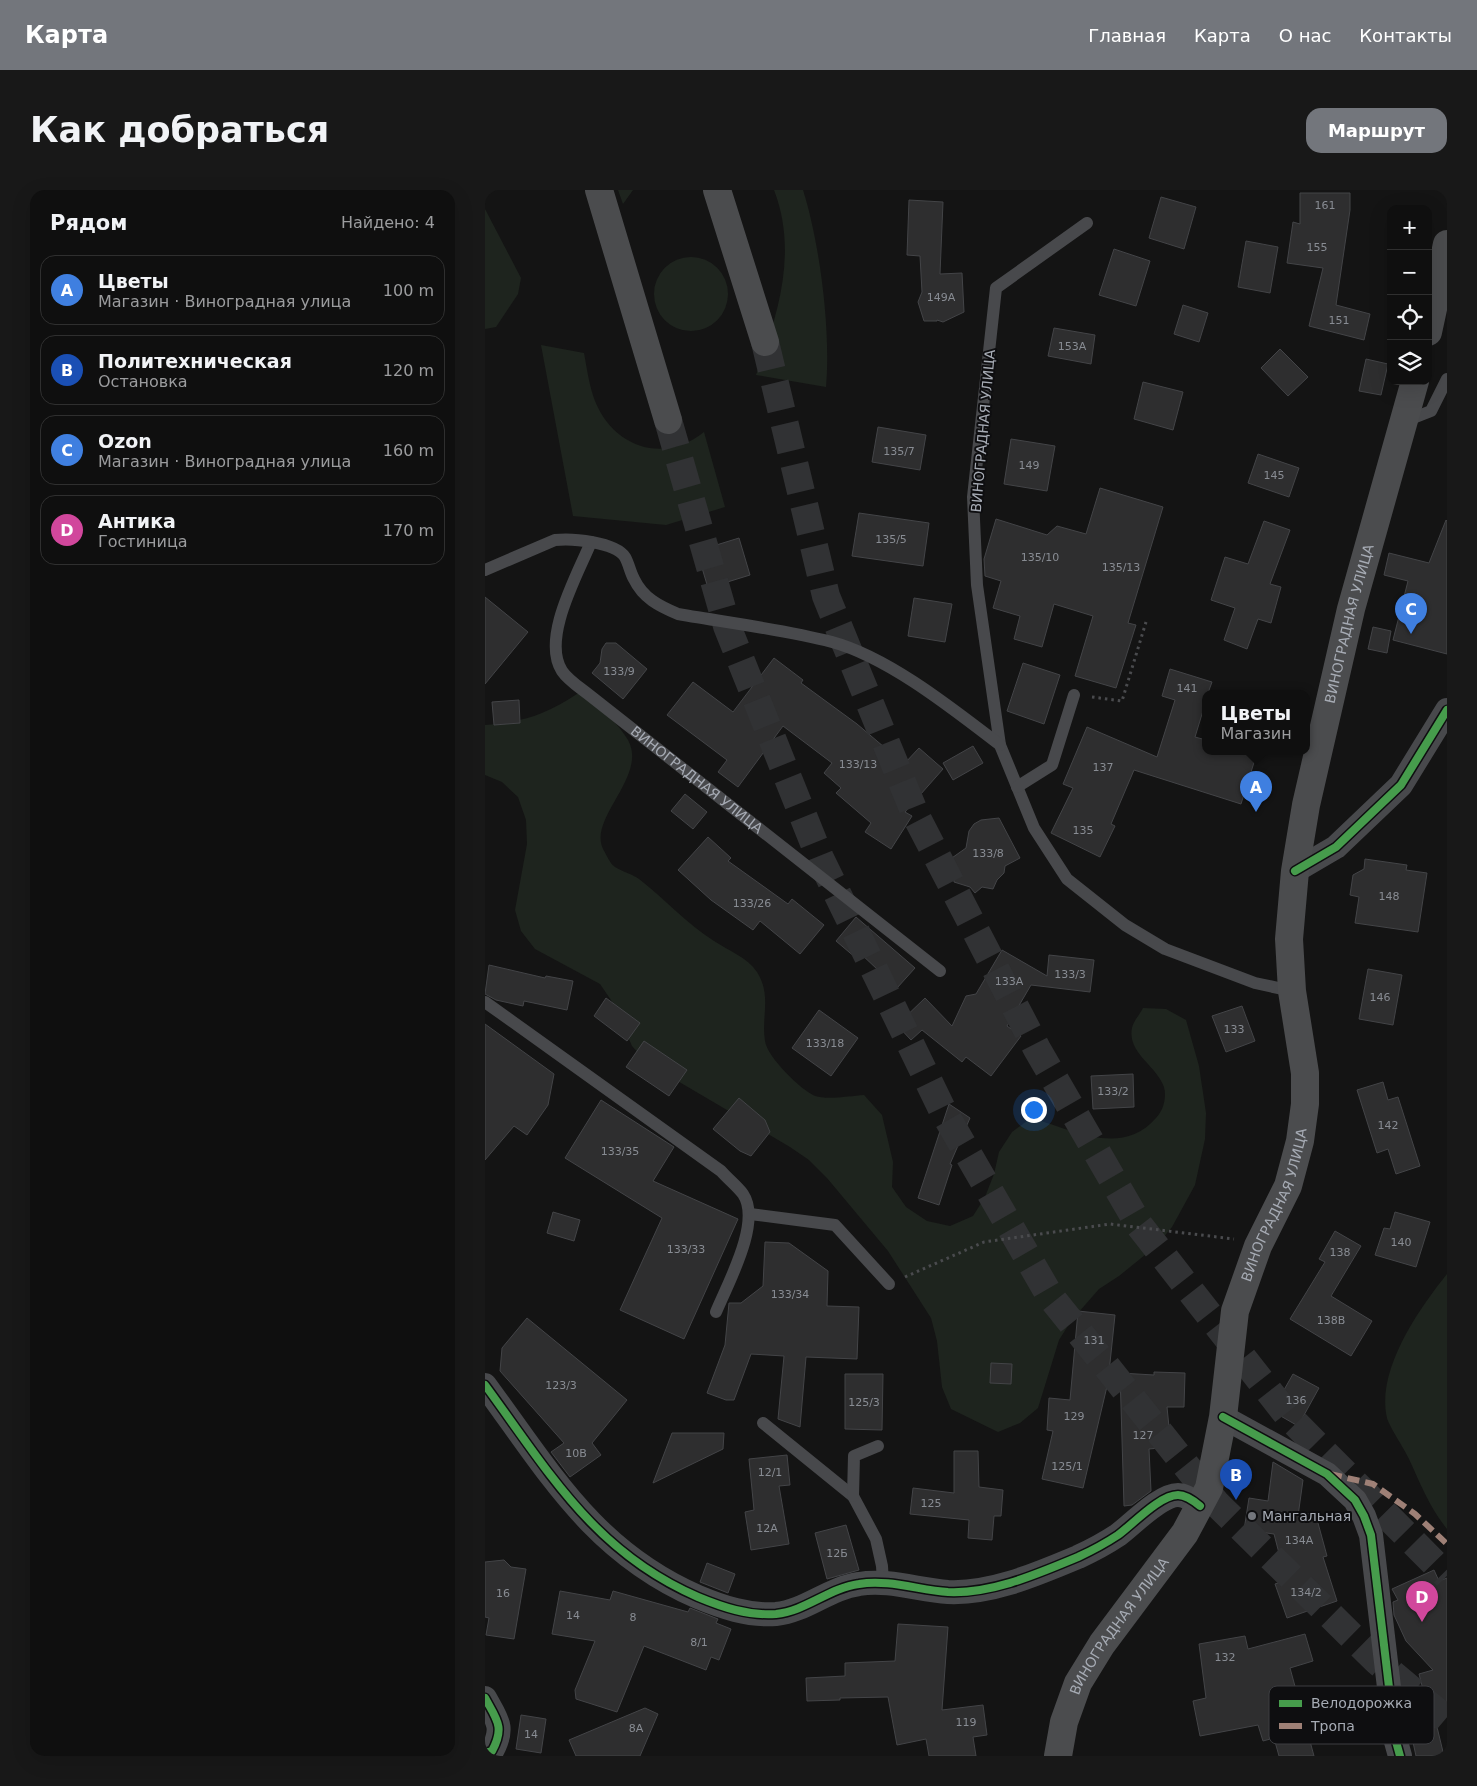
<!DOCTYPE html>
<html lang="ru">
<head>
<meta charset="utf-8">
<style>
	body { margin:0; font-family:"DejaVu Sans",sans-serif; background:#181818; color:#f1f3f6 }
	.controls { position:absolute; right:15px; top:15px; display:grid; overflow:hidden; border-radius:10px; box-shadow:0 5px 20px #0002 }
	.controls button { width:45px; height:45px; display:grid; place-items:center; padding:0; border:0; border-bottom:1px solid #2f2f2f; background:#0f0f0f; color:#f1f3f6; font:25px sans-serif }
	.you { position:absolute; left:548px; top:919px; width:18px; height:18px; margin:-12px; border:4px solid #fff; border-radius:50%; background:#1a73e8; box-shadow:0 0 0 8px #1a73e833 }
	.badge { display:grid; place-items:center; width:32px; height:32px; border-radius:50%; background:#73767c; color:#fff; font-size:16px; font-weight:700 }
	.pin { position:absolute; translate:-50% -41px; filter:drop-shadow(0 1px 2px #0008) }
	.pin::after { content:''; position:absolute; top:26px; width:18px; height:15px; background:inherit; clip-path:polygon(0 0,100% 0,50% 100%) }
	.popup { position:absolute; left:717px; top:500px; width:108px; height:65px; box-sizing:border-box; display:grid; place-content:center; border-radius:10px; background:#0f0f0f; filter:drop-shadow(0 1px 4px #0005); font-size:16px; white-space:nowrap; color:#9b9c9e }
	.popup b { font-size:19px; color:#f1f3f6 }
	.popup::after { content:''; position:absolute; left:50%; top:100%; margin-left:-10px; border:10px solid transparent; border-top-color:#0f0f0f }
	.list { margin:0; padding:0; list-style:none }
	h2 { display:flex; justify-content:space-between; align-items:center; height:65px; margin:0; padding:0 20px; font-size:21px }
	h2 small { font-size:16px; font-weight:400; color:#9b9c9e }
	.list li { display:grid; grid-template-columns:32px 1fr auto; gap:15px; align-items:center; box-sizing:border-box; height:70px; margin:0 10px 10px; padding:0 10px; border:1px solid #2f2f2f; border-radius:15px }
	.list b { display:block; font-size:19px; white-space:nowrap }
	.list p { margin:0; font-size:16px; white-space:nowrap; color:#9b9c9e }
	.list em { font-size:16px; font-style:normal; color:#9b9c9e }
	.icon { flex:none; width:28px; height:28px; fill:none; stroke:currentColor; stroke-width:2; stroke-linecap:round; stroke-linejoin:round }
	.map { position:relative; flex:none; width:962px; height:1566px; overflow:hidden; border-radius:15px }
	header { display:flex; align-items:center; gap:30px; box-sizing:border-box; height:70px; padding:0 25px; background:#73767c; color:#fff }
	header strong { font-size:24px }
	nav { display:flex; gap:28px; margin-inline-start:auto; font-size:18px }
	.intro { display:flex; align-items:center; justify-content:space-between; box-sizing:border-box; height:120px; padding:0 30px }
	h1 { margin:0; font-size:35px }
	.button { padding:12px 22px; border-radius:15px; background:#73767c; color:#fff; font-size:18px; font-weight:700 }
	main { display:flex; gap:30px; padding:0 30px }
	aside { flex:1; background:#0f0f0f; border-radius:15px; box-shadow:0 5px 20px #0002 }
	.map>svg:first-child { display:block }
	.green { fill:#1e241e }
	.building { fill:#2e2e2f; stroke:#434447 }
	.lines { fill:none; stroke-linecap:round; stroke-linejoin:round }
	.primary-tunnel { stroke:#313234; stroke-width:28; stroke-dasharray:28 14; stroke-linecap:butt }
	.path { stroke:#4a4b4e; stroke-width:3; stroke-dasharray:2.5 4; stroke-linecap:butt }
	.service { stroke:#48494c; stroke-width:12 }
	.minor { stroke:#48494c; stroke-width:24 }
	.primary { stroke:#4b4c4e; stroke-width:28 }
	.quiet { stroke:#9e8076; stroke-width:6; stroke-dasharray:12 6; stroke-linecap:butt }
	.cycleway-casing { stroke:#0e0e10; stroke-width:11 }
	.cycleway { stroke:#469c4c; stroke-width:8 }
	.poi-dot { fill:#73767c; stroke:#0e0e10; stroke-width:2 }
	.labels { text-anchor:middle; dominant-baseline:central; stroke-width:4; stroke-linejoin:round; paint-order:stroke }
	.number-label { font-size:11px; fill:#888c93 }
	.street-label { font-size:14px; fill:#a6abb4; stroke:#0e0e10 }
	.poi-label { font-size:14px; fill:#a6abb4; stroke:#0e0e10; text-anchor:start }
	.key { fill:#0e0e10; stroke:#3c3d41; stroke-width:1 }
	.key-label { font-size:14px; fill:#a6abb4 }
</style>
</head>
<body>
<header>
<strong>Карта</strong>
<nav><a>Главная</a><a>Карта</a><a>О нас</a><a>Контакты</a></nav>
</header>
<div class="intro"><h1>Как добраться</h1><a class="button">Маршрут</a></div>
<main>
<aside>
<h2>Рядом<small>Найдено: 4</small></h2>
<ul class="list">
<li><span class="badge" style="background:#3f7fe0">A</span><div><b>Цветы</b><p>Магазин · Виноградная улица</p></div><em>100 m</em></li>
<li><span class="badge" style="background:#1a4fb4">B</span><div><b>Политехническая</b><p>Остановка</p></div><em>120 m</em></li>
<li><span class="badge" style="background:#3f7fe0">C</span><div><b>Ozon</b><p>Магазин · Виноградная улица</p></div><em>160 m</em></li>
<li><span class="badge" style="background:#d1479c">D</span><div><b>Антика</b><p>Гостиница</p></div><em>170 m</em></li>
</ul>
</aside>
<div class="map">
<svg width="962" height="1566" viewBox="0 0 962 1566">
	<rect width="100%" height="100%" fill="#141414"/>
	<path class="green" d="M 133,0 L 148,0 L 138,14 Z
		M 289,0 L 318,0 C 335,54 346,141 341,197 L 271,185 C 293,125 313,62 289,0 Z
		M 0,19 L 36,88 L 33,104 L 11,137 L 0,139 Z
		M169 104a37 37 0 1 1 74 0a37 37 0 1 1-74 0Z
		M 56,155 L 99,163 C 102,179 104,195 110,211 C 129,258 179,274 219,242 L 240,317 L 181,335 L 88,326 Z
		M 92,504 L 103,504 C 115,518 133,533 143,550 C 163,586 103,628 118,659 C 121,664 125,674 130,677 C 138,682 147,684 154,689 C 180,709 202,734 229,751 C 244,761 262,767 272,782 C 287,806 276,826 280,851 C 282,867 316,900 330,906 C 342,910 366,906 379,905 L 397,925 L 408,972 L 407,997 L 421,1017 L 442,1031 L 465,1036 L 488,1026 L 500,1007 L 509,984 L 514,962 L 527,942 L 546,928 C 587,939 636,968 671,928 C 678,921 682,908 679,897 C 672,876 642,863 647,838 C 648,832 655,824 658,818 L 681,819 L 701,830 L 714,876 L 721,923 L 720,949 L 710,995 L 687,1037 L 671,1056 L 634,1086 L 614,1099 L 586,1131 L 574,1150 L 553,1218 L 535,1233 L 513,1242 L 466,1219 L 457,1197 L 452,1151 L 446,1128 L 403,1061 L 342,988 L 324,970 L 305,957 L 162,873 L 147,856 L 128,813 L 115,794 L 50,759 L 36,741 L 30,720 L 42,654 L 41,630 L 33,607 L 17,592 L 0,585 L 0,535 C 38,532 60,525 92,504 Z
		M 962,1084 L 962,1339 C 945,1318 935,1293 924,1269 C 919,1258 905,1238 902,1228 C 891,1181 933,1120 962,1084 Z"/>
	<path class="building" d="M 815,3 L 865,3 L 865,20 L 851,115 L 885,124 L 879,150 L 824,136 L 838,78 L 802,73 L 808,32 L 815,34 Z
		M 676,7 L 711,17 L 699,59 L 664,48 Z
		M 424,10 L 458,12 L 455,84 L 477,83 L 479,122 L 458,132 L 452,130 L 452,131 L 439,131 L 433,112 L 437,102 L 435,66 L 422,65 Z
		M 761,51 L 793,57 L 785,103 L 753,97 Z
		M 629,59 L 665,71 L 651,116 L 614,105 Z
		M 698,115 L 723,123 L 714,152 L 689,144 Z
		M 569,138 L 610,145 L 606,174 L 563,166 Z
		M 795,159 L 823,187 L 803,206 L 776,178 Z
		M 881,169 L 903,174 L 896,205 L 874,201 Z
		M 658,192 L 698,202 L 688,240 L 649,229 Z
		M 393,237 L 441,245 L 435,280 L 387,272 Z
		M 526,249 L 570,256 L 562,301 L 519,294 Z
		M 773,264 L 814,278 L 804,307 L 763,293 Z
		M 615,298 L 678,317 L 643,433 L 651,435 L 631,498 L 590,486 L 608,426 L 569,414 L 557,457 L 529,449 L 535,426 L 508,418 L 516,391 L 500,386 L 499,369 L 511,329 L 562,345 L 572,336 L 601,344 Z
		M 374,323 L 444,333 L 438,376 L 367,366 Z
		M 961,330 L 962,331 L 962,464 L 908,450 L 923,391 L 899,385 L 904,363 L 944,373 Z
		M 779,331 L 805,340 L 785,394 L 796,397 L 786,433 L 773,429 L 762,459 L 739,450 L 750,418 L 726,410 L 740,367 L 763,374 Z
		M 254,348 L 265,385 L 223,398 L 212,361 Z
		M 0,407 L 43,442 L 0,494 Z
		M 429,408 L 467,414 L 460,452 L 423,446 Z
		M 888,437 L 906,441 L 902,463 L 883,459 Z
		M 121,453 L 131,453 L 162,479 L 138,509 L 107,483 L 115,473 L 117,459 Z
		M 289,468 L 318,490 L 316,493 L 372,534 L 419,574 L 434,558 L 458,579 L 420,622 L 427,626 L 406,659 L 380,642 L 386,633 L 351,603 L 356,598 L 339,583 L 347,573 L 298,536 L 253,597 L 233,582 L 242,570 L 182,525 L 208,492 L 248,522 Z
		M 538,473 L 575,485 L 559,534 L 522,521 Z
		M 685,479 L 727,492 L 723,503 L 721,503 L 721,511 L 710,547 L 721,550 L 721,561 L 754,561 L 771,566 L 756,614 L 649,580 L 626,634 L 630,636 L 615,667 L 566,643 L 588,598 L 578,594 L 602,537 L 672,567 L 690,510 L 677,506 Z
		M 34,510 L 35,533 L 9,535 L 7,512 Z
		M 488,556 L 498,573 L 468,590 L 458,573 Z
		M 200,604 L 222,622 L 208,639 L 186,621 Z
		M 514,628 L 535,668 L 520,676 L 519,683 L 512,690 L 508,699 L 497,697 L 490,703 L 485,697 L 469,692 L 468,676 L 464,670 L 481,658 L 484,641 L 489,634 L 496,630 Z
		M 223,647 L 246,668 L 243,671 L 303,714 L 307,709 L 339,735 L 315,764 L 275,731 L 268,740 L 226,710 L 193,680 Z
		M 880,669 L 922,675 L 921,680 L 942,683 L 933,742 L 870,733 L 874,707 L 865,705 L 868,685 L 879,679 Z
		M 371,727 L 430,778 L 412,798 L 375,763 L 371,768 L 351,751 Z
		M 517,760 L 562,786 L 564,765 L 609,770 L 605,802 L 546,795 L 522,836 L 536,846 L 506,886 L 481,867 L 477,872 L 437,840 L 426,850 L 412,835 L 440,808 L 467,836 L 481,806 L 491,804 Z
		M 4,775 L 60,788 L 61,786 L 88,791 L 82,820 L 39,811 L 38,816 L 11,810 L 0,804 Z
		M 883,779 L 917,785 L 908,835 L 874,829 Z
		M 121,808 L 155,833 L 142,851 L 109,826 Z
		M 757,816 L 770,851 L 741,862 L 727,826 Z
		M 334,820 L 373,848 L 346,886 L 307,858 Z
		M 0,834 L 69,884 L 63,915 L 42,945 L 29,936 L 0,970 Z
		M 159,851 L 202,880 L 184,906 L 141,877 Z
		M 648,884 L 649,917 L 608,919 L 606,886 Z
		M 898,892 L 903,910 L 913,907 L 935,976 L 911,984 L 903,959 L 892,963 L 872,900 Z
		M 254,908 L 280,930 L 285,942 L 266,966 L 255,961 L 228,939 Z
		M 116,910 L 189,957 L 168,991 L 253,1029 L 199,1149 L 135,1120 L 177,1028 L 80,968 Z
		M 464,914 L 485,928 L 465,974 L 467,975 L 454,1015 L 433,1008 Z
		M 68,1022 L 95,1030 L 89,1051 L 62,1043 Z
		M 910,1022 L 945,1032 L 931,1077 L 890,1065 L 899,1038 L 905,1039 Z
		M 850,1041 L 876,1056 L 846,1106 L 887,1131 L 866,1166 L 805,1129 L 840,1072 L 834,1069 Z
		M 280,1052 L 304,1053 L 343,1081 L 342,1116 L 374,1117 L 372,1169 L 321,1167 L 315,1237 L 293,1229 L 299,1166 L 266,1164 L 249,1210 L 241,1210 L 222,1203 L 240,1155 L 244,1113 L 256,1113 L 278,1096 Z
		M 593,1121 L 630,1125 L 623,1192 L 598,1298 L 557,1289 L 568,1241 L 562,1240 L 564,1208 L 585,1210 Z
		M 42,1128 L 142,1210 L 107,1253 L 116,1265 L 85,1287 L 66,1262 L 79,1253 L 15,1181 L 17,1158 Z
		M 506,1173 L 527,1174 L 526,1194 L 505,1193 Z
		M 669,1182 L 700,1183 L 699,1217 L 682,1217 L 686,1257 L 664,1259 L 666,1301 L 647,1315 L 639,1316 L 635,1183 L 669,1185 Z
		M 360,1184 L 398,1184 L 397,1240 L 360,1239 Z
		M 808,1184 L 834,1198 L 813,1236 L 787,1221 Z
		M 187,1243 L 239,1243 L 238,1259 L 168,1293 Z
		M 469,1261 L 493,1261 L 494,1297 L 518,1300 L 516,1326 L 509,1326 L 507,1350 L 483,1348 L 484,1330 L 425,1324 L 428,1298 L 469,1303 Z
		M 302,1265 L 305,1295 L 294,1296 L 304,1354 L 266,1360 L 260,1322 L 269,1320 L 264,1269 Z
		M 788,1272 L 818,1290 L 813,1326 L 830,1322 L 842,1366 L 838,1367 L 852,1411 L 802,1428 L 790,1394 L 801,1390 L 789,1344 L 759,1340 L 764,1308 L 783,1311 Z
		M 361,1335 L 374,1380 L 342,1389 L 330,1343 Z
		M 19,1370 L 26,1377 L 41,1379 L 29,1449 L 1,1445 L 4,1428 L 0,1427 L 0,1372 Z
		M 222,1373 L 250,1384 L 243,1403 L 215,1392 Z
		M 949,1380 L 954,1391 L 962,1388 L 962,1514 L 943,1519 L 934,1484 L 948,1480 L 921,1451 L 909,1425 L 908,1412 L 913,1410 L 907,1399 Z
		M 75,1401 L 125,1410 L 128,1401 L 203,1422 L 205,1418 L 233,1429 L 231,1433 L 246,1439 L 234,1470 L 226,1467 L 221,1480 L 159,1456 L 132,1522 L 91,1509 L 90,1500 L 110,1451 L 67,1444 Z
		M 413,1434 L 463,1437 L 457,1520 L 498,1515 L 502,1545 L 488,1547 L 491,1566 L 444,1566 L 441,1549 L 412,1555 L 403,1507 L 355,1508 L 355,1510 L 322,1511 L 321,1488 L 360,1486 L 360,1473 L 410,1471 Z
		M 820,1444 L 828,1471 L 805,1478 L 829,1566 L 794,1566 L 789,1548 L 778,1551 L 773,1535 L 715,1546 L 708,1511 L 721,1508 L 714,1454 L 760,1446 L 763,1459 Z
		M 160,1518 L 173,1524 L 155,1566 L 91,1566 L 84,1550 Z
		M 36,1525 L 61,1529 L 56,1563 L 31,1559 Z
		M 952,1537 L 959,1566 L 931,1566 L 926,1543 Z"/>
	<g class="lines">
		<path class="primary-tunnel" d="M 280,152 L 341,406 L 431,626 L 552,859 L 654,1035 L 804,1227 L 962,1386
			M 183,230 L 242,436 L 335,668 L 457,919 L 565,1106 L 731,1313 L 892,1471 L 962,1530"/>
		<path class="path" d="M 607,507 L 637,511 L 661,432
			M 420,1087 L 499,1052 L 625,1034 L 749,1049"/>
		<g class="service">
			<path d="M 602,33 L 511,98 L 488,307 L 492,395 L 515,555 L 549,638 L 582,689 L 640,735 L 680,759 L 770,793 L 807,801"/>
			<path d="M 918,232 L 946,221 L 962,189"/>
			<path id="s1" d="M 106,352 C 93,384 56,448 77,481 C 83,490 94,497 103,504 L 455,781"/>
			<path d="M 0,380 L 70,350 C 87,348 130,352 140,367 C 144,374 145,382 149,389 C 158,408 174,416 193,424 C 244,433 297,439 347,452 C 403,467 468,519 515,555"/>
			<path d="M 532,597 L 567,575 L 589,505"/>
			<path d="M 0,812 L 236,981 C 243,989 252,996 258,1004 C 277,1032 243,1093 231,1122"/>
			<path d="M 265,1024 L 350,1035 L 404,1094"/>
			<path d="M 278,1233 L 368,1306 L 391,1349 L 397,1376 L 398,1393"/>
			<path d="M 368,1306 L 369,1266 L 393,1256"/>
		</g>
		<path class="minor" d="M 810,681 L 851,657 L 916,595 L 962,520
			M 0,1195 C 64,1282 109,1362 213,1407 C 237,1417 263,1426 291,1424 C 321,1421 344,1398 374,1394 C 403,1389 434,1400 463,1402 C 507,1404 552,1384 593,1367 C 606,1361 621,1353 633,1345 C 648,1334 675,1305 693,1305 C 701,1305 709,1311 715,1316
			M 738,1227 L 842,1284 L 870,1310 L 879,1326 L 886,1345 L 910,1548 L 915,1566
			M 0,1508 C 12,1530 20,1537 7,1561 L 0,1563"/>
		<g class="primary">
			<path d="M 114,0 L 183,230"/>
			<path d="M 232,0 L 280,152"/>
			<path d="M 943,142 L 962,54"/>
			<path id="s2" d="M 573,1566 L 579,1532 L 593,1493 L 617,1454 L 700,1343 L 724,1298 L 738,1227 L 750,1121 L 773,1056 L 803,996 L 815,951 L 820,914 L 820,883 L 807,801 L 804,749 L 810,681 L 821,615 L 866,419 L 930,191"/>
		</g>
		<path class="quiet" d="M 845,1284 L 888,1294 L 930,1324 L 962,1354"/>
		<g class="cycleway-casing">
			<path id="cycleway" d="M 810,681 L 851,657 L 916,595 L 962,520
				M 0,1195 C 64,1282 109,1362 213,1407 C 237,1417 263,1426 291,1424 C 321,1421 344,1398 374,1394 C 403,1389 434,1400 463,1402 C 507,1404 552,1384 593,1367 C 606,1361 621,1353 633,1345 C 648,1334 675,1305 693,1305 C 701,1305 709,1311 715,1316
				M 738,1227 L 842,1284 L 870,1310 L 879,1326 L 886,1345 L 910,1548 L 915,1566
				M 0,1508 C 12,1530 20,1537 7,1561 L 0,1563"/>
		</g>
		<use href="#cycleway" class="cycleway"/>
	</g>
	<circle class="poi-dot" cx="767" cy="1326" r="5"/>
	<g class="labels">
		<g class="number-label">
			<text x="840" y="15">161</text>
			<text x="832" y="57">155</text>
			<text x="456" y="107">149А</text>
			<text x="854" y="130">151</text>
			<text x="587" y="156">153А</text>
			<text x="414" y="261">135/7</text>
			<text x="544" y="275">149</text>
			<text x="789" y="285">145</text>
			<text x="406" y="349">135/5</text>
			<text x="555" y="367">135/10</text>
			<text x="636" y="377">135/13</text>
			<text x="134" y="481">133/9</text>
			<text x="702" y="498">141</text>
			<text x="373" y="574">133/13</text>
			<text x="618" y="577">137</text>
			<text x="598" y="640">135</text>
			<text x="503" y="663">133/8</text>
			<text x="904" y="706">148</text>
			<text x="267" y="713">133/26</text>
			<text x="585" y="784">133/3</text>
			<text x="524" y="791">133А</text>
			<text x="895" y="807">146</text>
			<text x="749" y="839">133</text>
			<text x="340" y="853">133/18</text>
			<text x="628" y="901">133/2</text>
			<text x="903" y="935">142</text>
			<text x="135" y="961">133/35</text>
			<text x="916" y="1052">140</text>
			<text x="201" y="1059">133/33</text>
			<text x="855" y="1062">138</text>
			<text x="305" y="1104">133/34</text>
			<text x="846" y="1130">138В</text>
			<text x="609" y="1150">131</text>
			<text x="76" y="1195">123/3</text>
			<text x="811" y="1210">136</text>
			<text x="379" y="1212">125/3</text>
			<text x="589" y="1226">129</text>
			<text x="658" y="1245">127</text>
			<text x="91" y="1263">10В</text>
			<text x="582" y="1276">125/1</text>
			<text x="285" y="1282">12/1</text>
			<text x="446" y="1313">125</text>
			<text x="282" y="1338">12А</text>
			<text x="814" y="1350">134А</text>
			<text x="352" y="1363">12Б</text>
			<text x="821" y="1402">134/2</text>
			<text x="18" y="1403">16</text>
			<text x="88" y="1425">14</text>
			<text x="148" y="1427">8</text>
			<text x="214" y="1452">8/1</text>
			<text x="740" y="1467">132</text>
			<text x="481" y="1532">119</text>
			<text x="151" y="1538">8А</text>
			<text x="46" y="1544">14</text>
		</g>
		<g class="street-label">
			<text transform="translate(498 241) rotate(-85)">ВИНОГРАДНАЯ УЛИЦА</text>
			<text stroke="none"><textPath href="#s2" startOffset="1198">ВИНОГРАДНАЯ УЛИЦА</textPath></text>
			<text stroke="none"><textPath href="#s1" startOffset="310">ВИНОГРАДНАЯ УЛИЦА</textPath></text>
			<text stroke="none"><textPath href="#s2" startOffset="604">ВИНОГРАДНАЯ УЛИЦА</textPath></text>
			<text stroke="none"><textPath href="#s2" startOffset="146">ВИНОГРАДНАЯ УЛИЦА</textPath></text>
		</g>
		<g class="poi-label">
			<text x="777" y="1326">Мангальная</text>
		</g>
	</g>
	<rect x="784" y="1496" width="165" height="58" rx="8" class="key"/>
	<rect x="794" y="1510" width="23" height="7" fill="#469c4c"/>
	<rect x="794" y="1533" width="23" height="6" fill="#9e8076"/>
	<g class="key-label">
		<text x="826" y="1518">Велодорожка</text>
		<text x="826" y="1541">Тропа</text>
	</g>
</svg>
<div class="controls">
<button>+</button>
<button>−</button>
<button><svg class="icon" aria-label="locate" viewBox="0 0 24 24"><circle cx="12" cy="12" r="6"/><path d="M12 2v4M12 18v4M2 12h4M18 12h4"/></svg></button>
<button><svg class="icon" aria-label="layers" viewBox="0 0 24 24"><path d="M12 4l9 5-9 5-9-5zM3 14l9 5 9-5"/></svg></button>
</div>
<div class="you"></div>
<div class="pin badge" style="left:771px;top:622px;background:#3f7fe0">A</div>
<div class="popup"><b>Цветы</b>Магазин</div>
<div class="pin badge" style="left:751px;top:1310px;background:#1a4fb4">B</div>
<div class="pin badge" style="left:926px;top:444px;background:#3f7fe0">C</div>
<div class="pin badge" style="left:937px;top:1432px;background:#d1479c">D</div>
</div>
</main>
</body>
</html>
